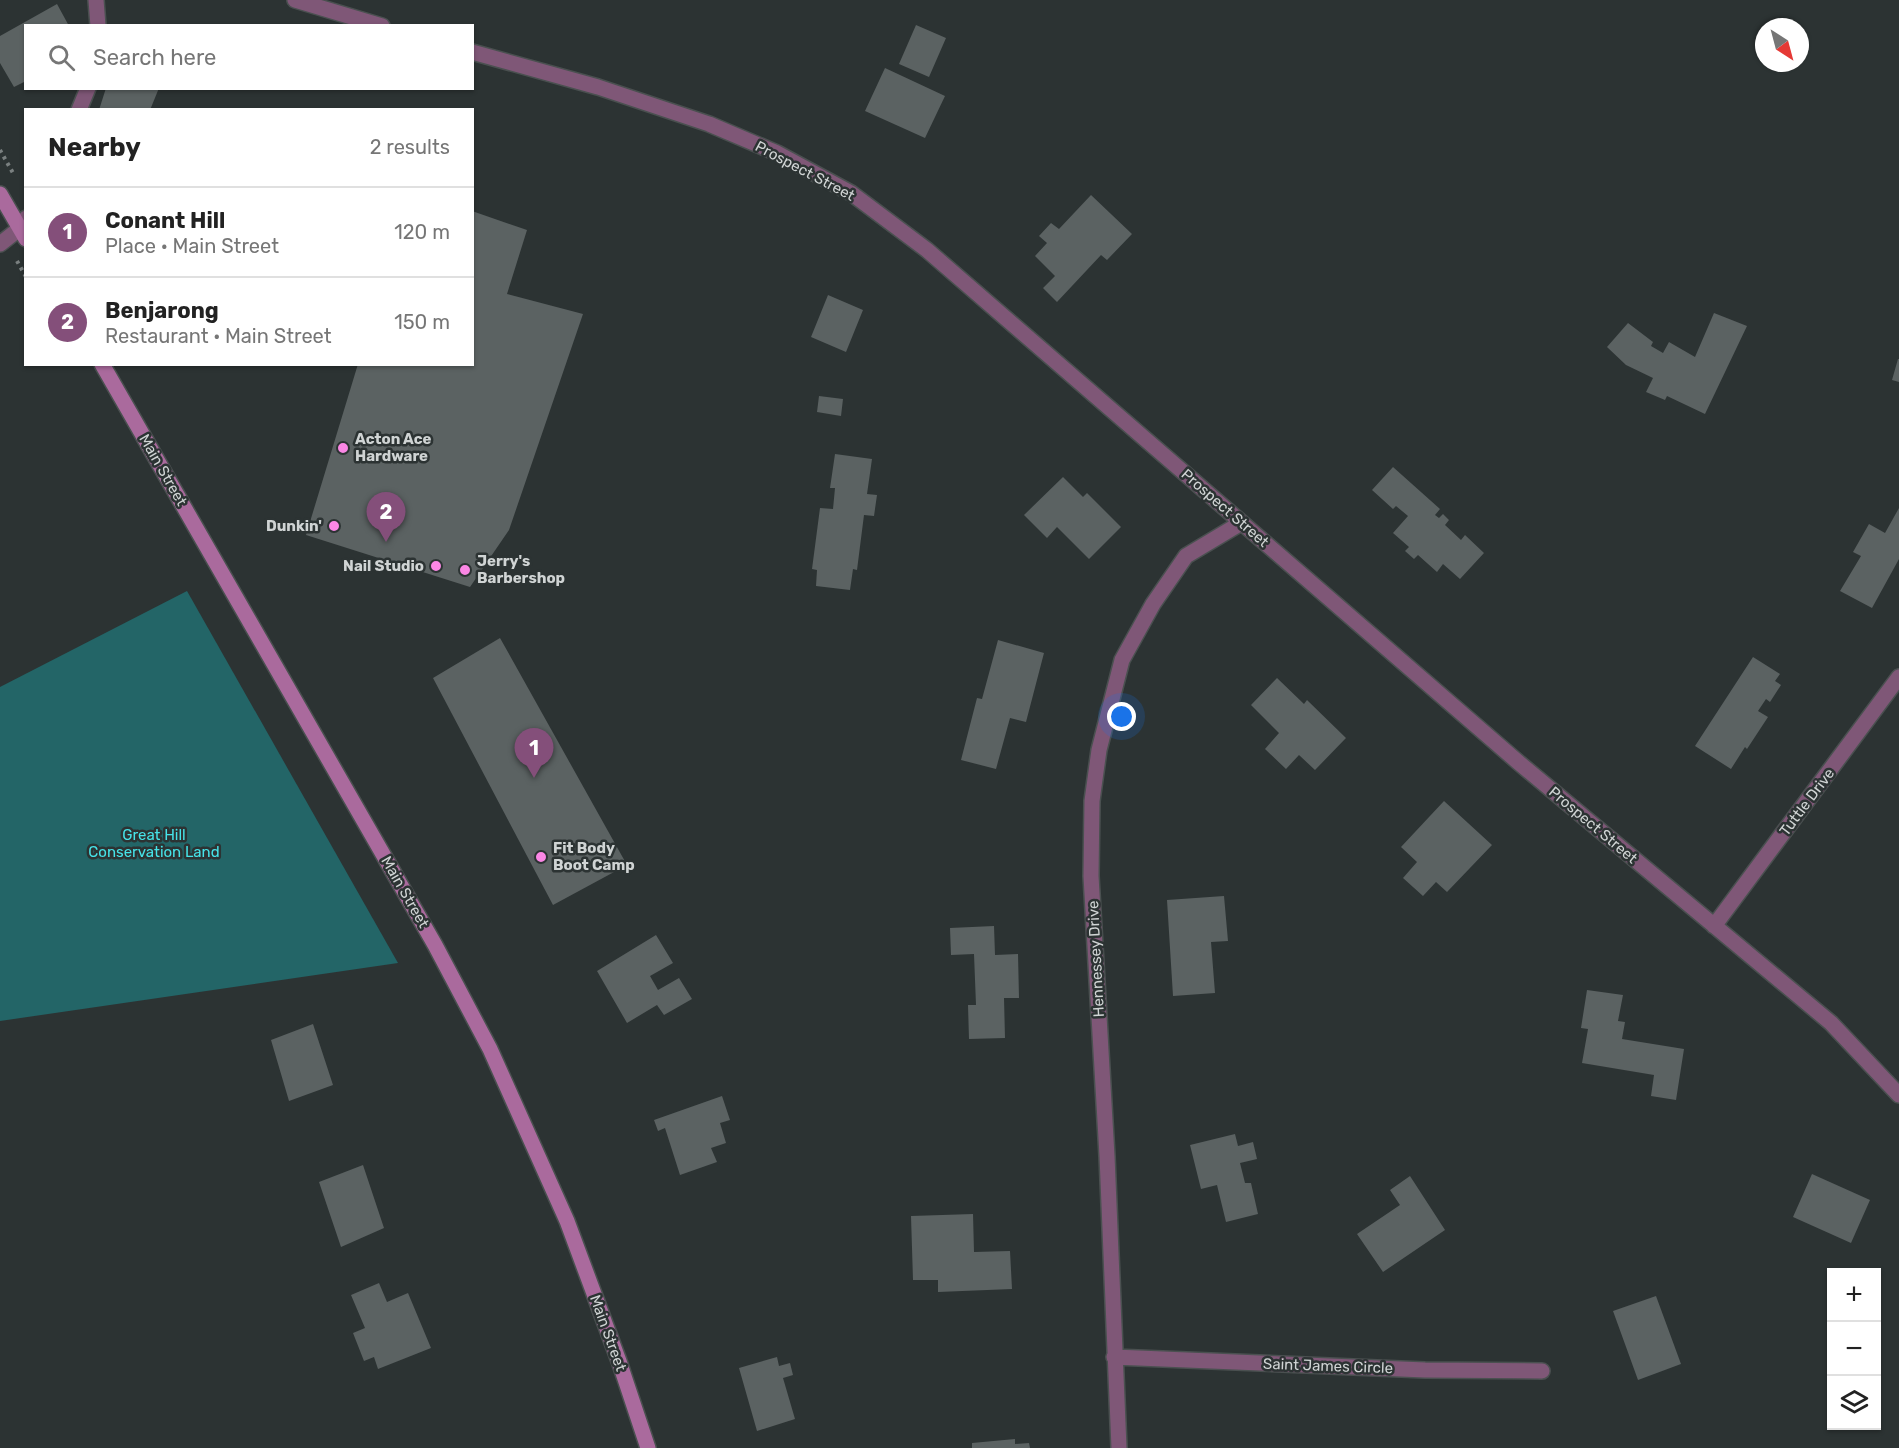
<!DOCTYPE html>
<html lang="en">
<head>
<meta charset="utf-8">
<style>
	body { margin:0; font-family:Rubik,sans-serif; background:#f6f6f6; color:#222 }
	.controls { position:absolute; right:18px; bottom:18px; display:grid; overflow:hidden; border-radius:0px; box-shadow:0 2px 4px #0004 }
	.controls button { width:54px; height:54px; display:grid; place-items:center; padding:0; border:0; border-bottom:2px solid #e0e0e0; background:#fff; color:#222; font:30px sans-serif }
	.compass { position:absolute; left:1755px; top:18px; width:54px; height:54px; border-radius:50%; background:#fff; box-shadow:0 2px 4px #0004; rotate:144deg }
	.you { position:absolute; left:1122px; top:717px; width:21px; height:21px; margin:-15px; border:4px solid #fff; border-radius:50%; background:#1a73e8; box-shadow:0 0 0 9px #1a73e833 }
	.badge { display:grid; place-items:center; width:39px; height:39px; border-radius:50%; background:#844f7a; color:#fff; font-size:20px; font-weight:700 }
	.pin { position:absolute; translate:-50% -50px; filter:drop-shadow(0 2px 3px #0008) }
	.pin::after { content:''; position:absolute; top:32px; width:21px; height:18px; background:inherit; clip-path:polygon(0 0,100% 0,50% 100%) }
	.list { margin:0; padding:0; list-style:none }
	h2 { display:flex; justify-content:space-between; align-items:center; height:78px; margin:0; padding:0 24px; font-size:26px }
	h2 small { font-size:20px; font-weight:400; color:#767676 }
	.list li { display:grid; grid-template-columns:39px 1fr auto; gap:18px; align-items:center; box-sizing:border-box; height:90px; padding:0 24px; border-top:2px solid #e0e0e0 }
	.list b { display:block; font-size:22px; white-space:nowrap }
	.list p { margin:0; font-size:20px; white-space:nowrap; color:#767676 }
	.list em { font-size:20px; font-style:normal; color:#767676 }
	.icon { flex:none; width:33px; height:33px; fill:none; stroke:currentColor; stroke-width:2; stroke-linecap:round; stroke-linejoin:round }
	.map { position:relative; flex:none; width:1899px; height:1448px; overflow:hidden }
	.search { position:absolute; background:#fff; box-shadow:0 2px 4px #0004; left:24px; top:24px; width:450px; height:66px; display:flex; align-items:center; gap:15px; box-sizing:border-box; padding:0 21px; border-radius:0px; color:#767676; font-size:22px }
	.panel { position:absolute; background:#fff; box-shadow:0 2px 4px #0004; left:24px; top:108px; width:450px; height:258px; border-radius:0px }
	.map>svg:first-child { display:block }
	.green { fill:#236567 }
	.building { fill:#5b6262 }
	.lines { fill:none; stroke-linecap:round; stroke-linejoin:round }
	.lane-casing { stroke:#4a5050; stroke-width:18 }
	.street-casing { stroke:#4a5050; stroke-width:18 }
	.secondary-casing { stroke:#4a5050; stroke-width:18 }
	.path { stroke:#7a8080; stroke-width:4; stroke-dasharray:3 4.5; stroke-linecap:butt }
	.lane { stroke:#7f5777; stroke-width:15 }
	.street { stroke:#7f5777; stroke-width:15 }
	.secondary { stroke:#aa6a9d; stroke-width:15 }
	.poi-dot { fill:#fb87e5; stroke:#2c3333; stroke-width:2 }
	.labels { text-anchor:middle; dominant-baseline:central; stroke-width:5; stroke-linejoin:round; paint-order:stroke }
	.street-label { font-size:15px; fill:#d0d4d4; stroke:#2c3333 }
	.poi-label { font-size:15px; font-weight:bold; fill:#d0d4d4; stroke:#2c3333; text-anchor:start }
	.park-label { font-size:15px; fill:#46e3e8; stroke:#2c3333 }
</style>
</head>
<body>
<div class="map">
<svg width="1899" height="1448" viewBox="0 0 1899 1448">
	<rect width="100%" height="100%" fill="#2c3333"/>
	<path class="green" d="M 187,591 L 398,963 L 0,1021 L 0,687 Z"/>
	<path class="building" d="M 57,4 L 69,26 L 26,26 L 26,81 L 14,87 L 0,63 L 0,36 Z
		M 916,25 L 946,38 L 929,77 L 899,64 Z
		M 885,68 L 945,96 L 925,138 L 865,111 Z
		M 106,88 L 159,88 L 150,110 L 99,110 Z
		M 1091,195 L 1132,234 L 1107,260 L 1101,255 L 1057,302 L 1043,288 L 1055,276 L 1035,256 L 1047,243 L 1039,236 L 1051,223 L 1059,229 Z
		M 472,211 L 527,230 L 507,294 L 583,314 L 509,530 L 470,587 L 306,535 L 358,364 L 472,364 Z
		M 828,295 L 863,310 L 846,352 L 811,337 Z
		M 1714,313 L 1747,326 L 1705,414 L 1667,396 L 1665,400 L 1646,392 L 1653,378 L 1626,365 L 1607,347 L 1628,323 L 1653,342 L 1651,346 L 1663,353 L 1669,342 L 1695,357 Z
		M 1898,359 L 1899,359 L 1899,382 L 1892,380 Z
		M 819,396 L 843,399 L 841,416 L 817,412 Z
		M 835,454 L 872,459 L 867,494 L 877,495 L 874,516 L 864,515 L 857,570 L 853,569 L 850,590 L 816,586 L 817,570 L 812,569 L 820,508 L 833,509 L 835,488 L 830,488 Z
		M 1393,467 L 1440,509 L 1435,515 L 1439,518 L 1443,514 L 1449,520 L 1445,525 L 1461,540 L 1465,535 L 1484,553 L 1460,579 L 1443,564 L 1437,572 L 1418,555 L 1414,559 L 1405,551 L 1409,547 L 1393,533 L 1408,516 L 1396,506 L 1393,509 L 1372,490 Z
		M 1063,477 L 1083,497 L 1087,493 L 1121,527 L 1089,559 L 1057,527 L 1047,538 L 1024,515 Z
		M 1899,508 L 1899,559 L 1872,608 L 1840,591 L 1861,556 L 1853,552 L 1869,524 L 1885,533 Z
		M 500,638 L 627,865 L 553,905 L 433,678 Z
		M 998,640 L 1044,653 L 1026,722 L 1010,718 L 996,769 L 961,760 L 977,698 L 982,699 Z
		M 1753,657 L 1780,674 L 1775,681 L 1781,685 L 1770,702 L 1766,699 L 1758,711 L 1768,717 L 1747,749 L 1745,747 L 1731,769 L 1695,746 Z
		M 1277,678 L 1304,704 L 1307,700 L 1346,738 L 1315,770 L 1299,755 L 1286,769 L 1265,749 L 1279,733 L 1251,705 Z
		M 1444,801 L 1492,845 L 1447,892 L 1436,882 L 1423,896 L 1403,878 L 1417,862 L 1401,847 Z
		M 1224,896 L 1228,941 L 1211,942 L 1215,993 L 1173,996 L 1167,900 Z
		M 994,926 L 995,955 L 1018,954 L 1019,998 L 1004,998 L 1005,1038 L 969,1039 L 968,1005 L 976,1005 L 974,954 L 951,955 L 950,928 Z
		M 656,935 L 673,963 L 650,976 L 658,990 L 679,978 L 692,999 L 664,1015 L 657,1005 L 627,1023 L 597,971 Z
		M 1587,990 L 1623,995 L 1618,1021 L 1625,1022 L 1622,1039 L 1684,1049 L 1676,1100 L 1651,1096 L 1654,1075 L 1582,1063 L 1588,1029 L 1581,1028 Z
		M 313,1024 L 333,1085 L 289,1101 L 271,1040 Z
		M 722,1096 L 730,1120 L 720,1123 L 726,1143 L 711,1148 L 717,1162 L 680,1175 L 665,1128 L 658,1131 L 654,1120 Z
		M 1235,1134 L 1238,1146 L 1253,1142 L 1257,1159 L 1240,1163 L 1245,1183 L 1251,1183 L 1258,1214 L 1226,1222 L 1217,1185 L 1201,1189 L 1190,1145 Z
		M 363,1165 L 384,1228 L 341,1247 L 319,1182 Z
		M 1812,1174 L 1870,1200 L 1851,1243 L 1793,1217 Z
		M 1410,1176 L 1445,1230 L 1383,1272 L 1357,1234 L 1400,1205 L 1390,1190 Z
		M 973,1214 L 974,1252 L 1010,1251 L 1012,1289 L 938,1292 L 938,1280 L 913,1280 L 911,1216 Z
		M 379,1283 L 387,1302 L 408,1293 L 431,1348 L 378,1369 L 374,1357 L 364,1361 L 353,1333 L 365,1328 L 351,1295 Z
		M 1656,1296 L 1681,1364 L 1638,1380 L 1613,1311 Z
		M 777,1357 L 779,1366 L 790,1363 L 793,1375 L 783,1378 L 795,1419 L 757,1431 L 739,1368 Z
		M 1015,1439 L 1015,1444 L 1029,1443 L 1030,1448 L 972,1448 L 972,1443 Z"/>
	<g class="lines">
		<g class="lane-casing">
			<path id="lane" d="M 96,0 L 98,26
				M 79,110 L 88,88
				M 0,244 L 19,229 L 26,218"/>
		</g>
		<g class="street-casing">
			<path id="street" d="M 295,0 L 382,26
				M 472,52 L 598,87 L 709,124 L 777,153 L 851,193 L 927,250 L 1518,762 L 1831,1023 L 1899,1095
				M 1714,926 L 1899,677
				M 1114,1357 L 1425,1370 L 1542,1371
				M 1119,1448 L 1107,1156 L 1091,876 L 1092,801 L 1099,750 L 1122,660 L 1153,604 L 1186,556 L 1241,523"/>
		</g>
		<g class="secondary-casing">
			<path id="secondary" d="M 0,194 L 26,239
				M 102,364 L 435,945 L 490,1049 L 567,1221 L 619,1361 L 648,1448"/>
		</g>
		<path class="path" d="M 0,150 L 13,173
			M 17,261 L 26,277"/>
		<use href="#lane" class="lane"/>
		<use href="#street" class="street"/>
		<use href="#secondary" class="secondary"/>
	</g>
	<g class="poi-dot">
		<circle cx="343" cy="448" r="6"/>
		<circle cx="334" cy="526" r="6"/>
		<circle cx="436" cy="566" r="6"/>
		<circle cx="465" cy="570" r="6"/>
		<circle cx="541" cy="857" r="6"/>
	</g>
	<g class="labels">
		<g class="street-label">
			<text transform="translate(805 171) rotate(28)">Prospect Street</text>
			<text transform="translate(163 470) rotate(60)">Main Street</text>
			<text transform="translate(1225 508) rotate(41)">Prospect Street</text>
			<text transform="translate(1807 802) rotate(-53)">Tuttle Drive</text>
			<text transform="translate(1593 825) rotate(40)">Prospect Street</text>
			<text transform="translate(405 892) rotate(60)">Main Street</text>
			<text transform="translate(1096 959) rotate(-93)">Hennessey Drive</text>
			<text transform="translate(608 1333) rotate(70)">Main Street</text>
			<text transform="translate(1328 1366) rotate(2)">Saint James Circle</text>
		</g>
		<g class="poi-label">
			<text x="355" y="439">Acton Ace<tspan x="355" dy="17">Hardware</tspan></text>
			<text x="322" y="526" text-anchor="end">Dunkin'</text>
			<text x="477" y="561">Jerry's<tspan x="477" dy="17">Barbershop</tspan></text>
			<text x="424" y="566" text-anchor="end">Nail Studio</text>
			<text x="553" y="848">Fit Body<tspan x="553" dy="17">Boot Camp</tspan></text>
		</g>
		<g class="park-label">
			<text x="154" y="835">Great Hill<tspan x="154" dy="17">Conservation Land</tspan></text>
		</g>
	</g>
</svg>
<div class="controls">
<button>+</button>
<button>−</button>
<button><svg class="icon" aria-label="layers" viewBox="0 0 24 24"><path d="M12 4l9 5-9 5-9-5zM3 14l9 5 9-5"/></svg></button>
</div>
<svg class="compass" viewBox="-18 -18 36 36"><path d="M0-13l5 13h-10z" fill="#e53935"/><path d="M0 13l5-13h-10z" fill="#767676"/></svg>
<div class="you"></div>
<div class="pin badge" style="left:534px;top:778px">1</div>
<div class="pin badge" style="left:386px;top:542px">2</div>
<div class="search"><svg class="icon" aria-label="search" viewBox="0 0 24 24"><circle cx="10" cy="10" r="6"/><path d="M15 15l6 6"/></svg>Search here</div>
<section class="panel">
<h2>Nearby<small>2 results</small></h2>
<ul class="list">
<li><span class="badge">1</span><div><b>Conant Hill</b><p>Place · Main Street</p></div><em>120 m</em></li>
<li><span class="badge">2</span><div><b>Benjarong</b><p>Restaurant · Main Street</p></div><em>150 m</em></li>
</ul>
</section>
</div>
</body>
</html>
